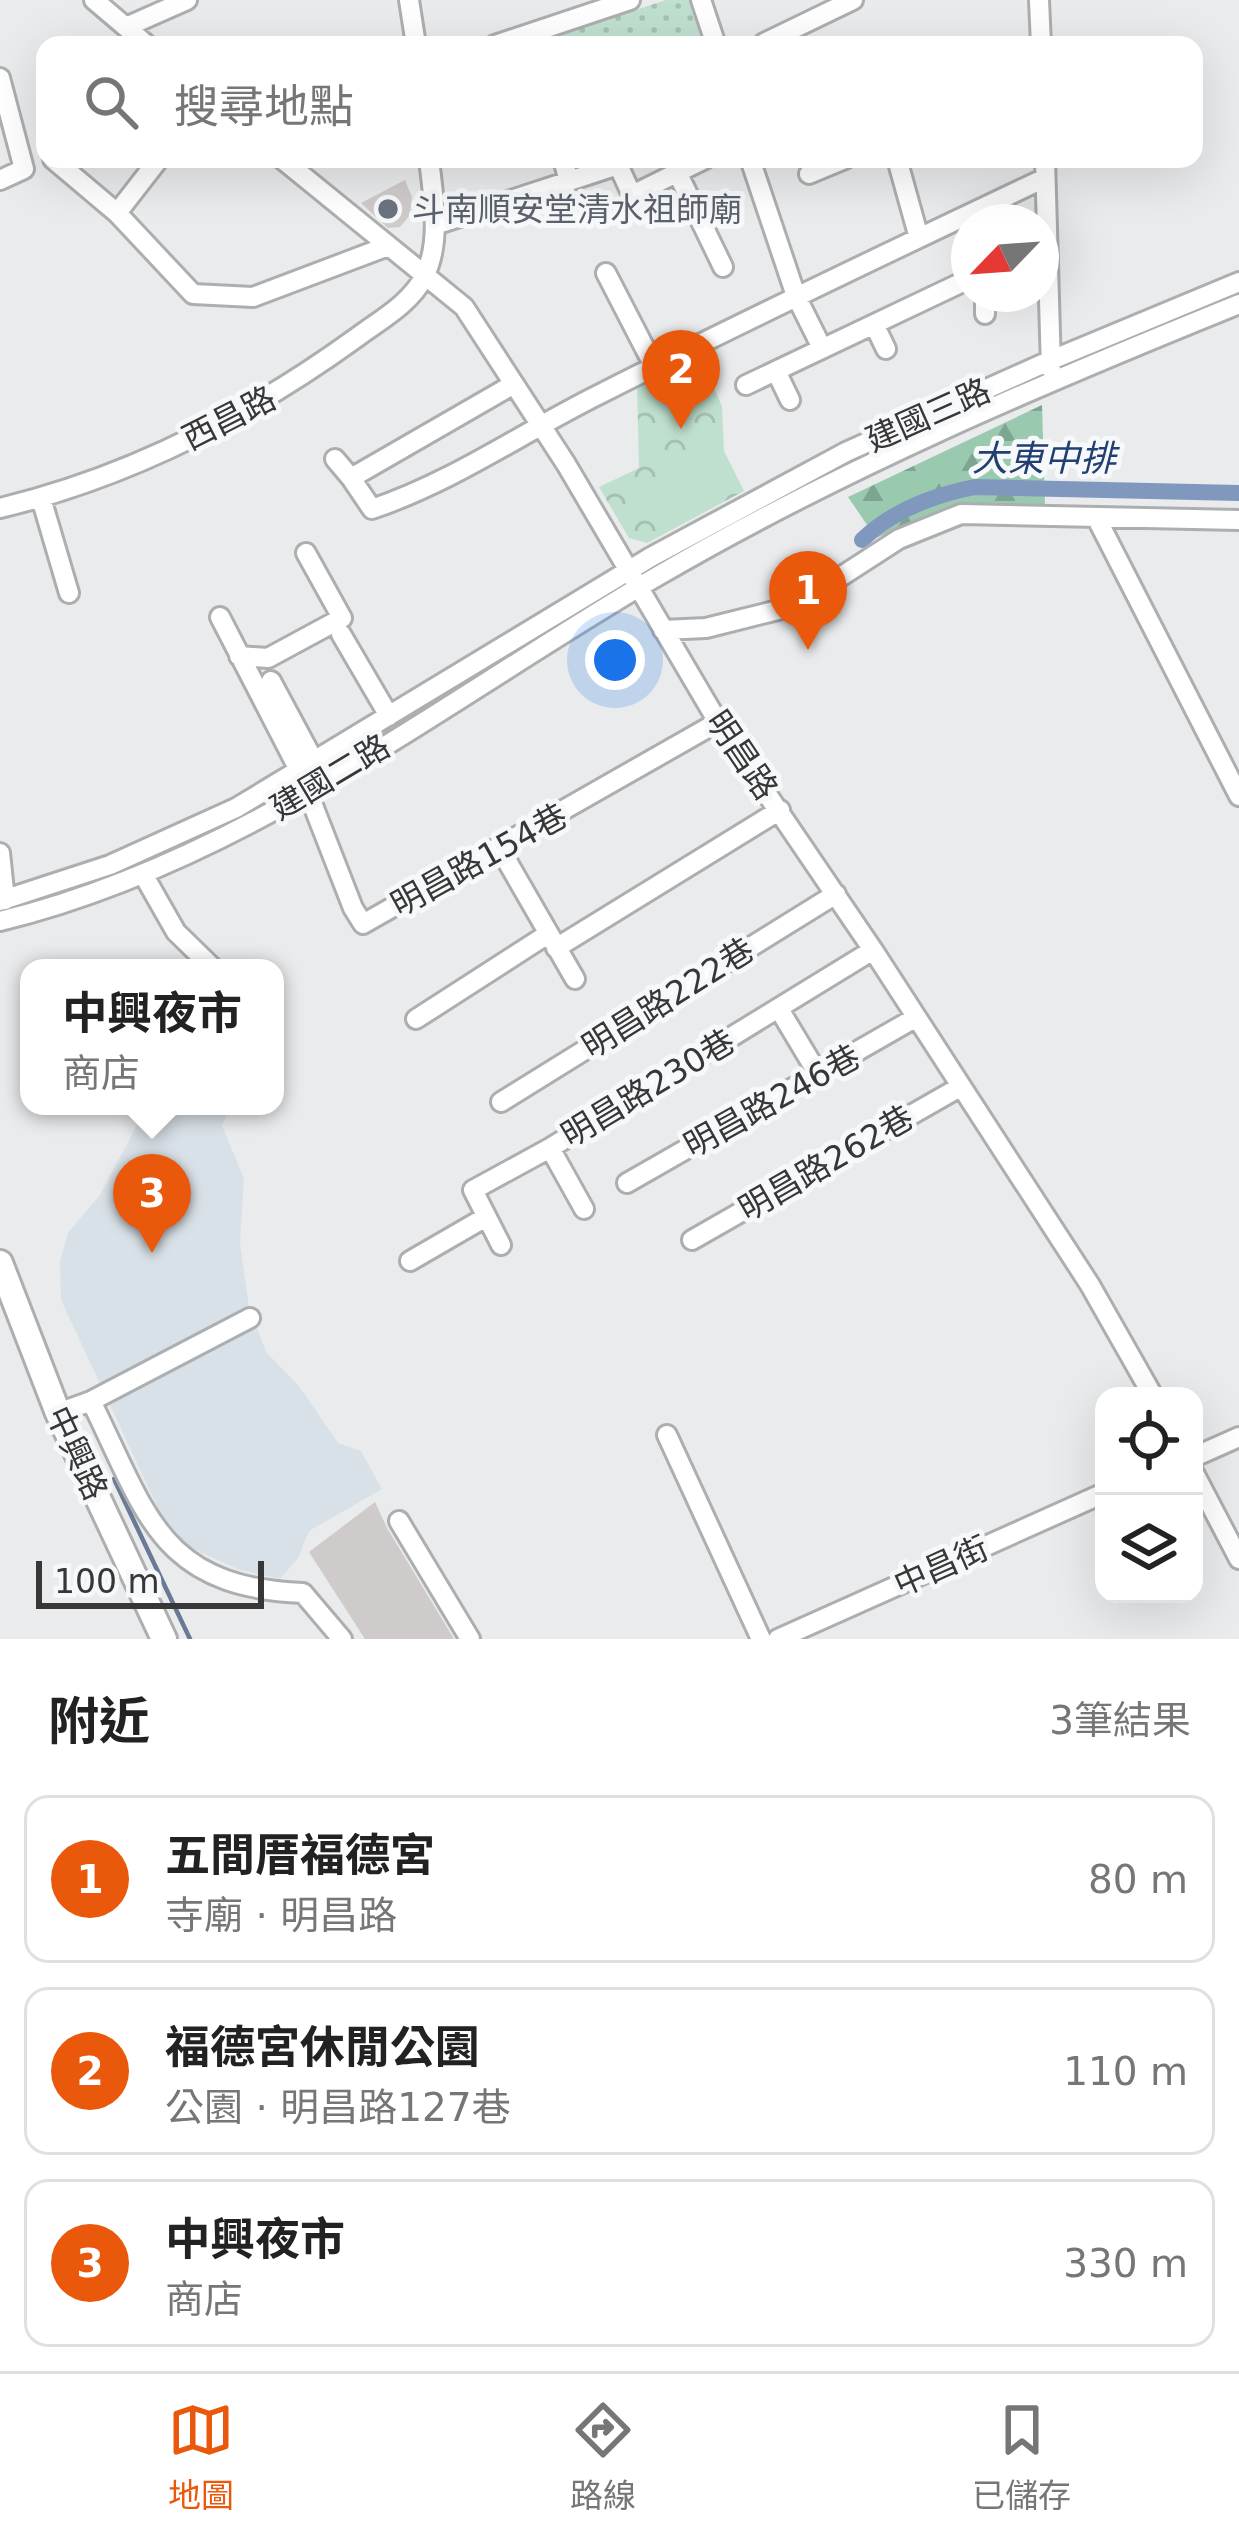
<!DOCTYPE html>
<html lang="zh-TW">
<head>
<meta charset="utf-8">
<style>
	body { margin:0; font-family:"DejaVu Sans","Noto Sans TC",sans-serif; background:#f2f2f2; color:#222 }
	.controls { position:absolute; right:36px; bottom:36px; display:grid; overflow:hidden; border-radius:24px; box-shadow:0 12px 48px #0002 }
	.controls button { width:108px; height:108px; display:grid; place-items:center; padding:0; border:0; border-bottom:3px solid #e0e0e0; background:#fff; color:#222; font:60px sans-serif }
	.compass { position:absolute; left:951px; top:204px; width:108px; height:108px; border-radius:50%; background:#fff; box-shadow:0 12px 48px #0002; rotate:245deg }
	.scale { position:absolute; left:36px; bottom:30px; width:228px; box-sizing:border-box; padding-left:12px; border:6px solid #373738; border-top:0; font-size:33px; line-height:42px; white-space:nowrap; color:#373738; -webkit-text-stroke:9px #f6f8fa; paint-order:stroke }
	.you { position:absolute; left:615px; top:660px; width:42px; height:42px; margin:-30px; border:9px solid #fff; border-radius:50%; background:#1a73e8; box-shadow:0 0 0 18px #1a73e833 }
	.badge { display:grid; place-items:center; width:78px; height:78px; border-radius:50%; background:#ea580c; color:#fff; font-size:39px; font-weight:700 }
	.pin { position:absolute; translate:-50% -99px; filter:drop-shadow(0 3px 6px #0008) }
	.pin::after { content:''; position:absolute; top:63px; width:42px; height:36px; background:inherit; clip-path:polygon(0 0,100% 0,50% 100%) }
	.popup { position:absolute; left:20px; top:959px; width:264px; height:156px; box-sizing:border-box; display:grid; place-content:center; border-radius:24px; background:#fff; filter:drop-shadow(0 3px 9px #0005); font-size:39px; white-space:nowrap; color:#767676 }
	.popup b { font-size:45px; color:#222 }
	.popup::after { content:''; position:absolute; left:50%; top:100%; margin-left:-24px; border:24px solid transparent; border-top-color:#fff }
	.list { margin:0; padding:0; list-style:none }
	h2 { display:flex; justify-content:space-between; align-items:center; height:156px; margin:0; padding:0 48px; font-size:51px }
	h2 small { font-size:39px; font-weight:400; color:#767676 }
	.list li { display:grid; grid-template-columns:78px 1fr auto; gap:36px; align-items:center; box-sizing:border-box; height:168px; margin:0 24px 24px; padding:0 24px; border:3px solid #e0e0e0; border-radius:24px }
	.list b { display:block; font-size:45px; white-space:nowrap }
	.list p { margin:0; font-size:39px; white-space:nowrap; color:#767676 }
	.list em { font-size:39px; font-style:normal; color:#767676 }
	.icon { flex:none; width:66px; height:66px; fill:none; stroke:currentColor; stroke-width:2; stroke-linecap:round; stroke-linejoin:round }
	.map { position:relative; flex:none; width:1239px; height:1639px; overflow:hidden }
	.search { position:absolute; background:#fff; box-shadow:0 12px 48px #0002; left:36px; right:36px; top:36px; height:132px; display:flex; align-items:center; gap:30px; box-sizing:border-box; padding:0 42px; border-radius:24px; color:#767676; font-size:45px }
	.sheet { height:732px; background:#fff }
	nav { display:flex; justify-content:space-around; align-items:center; box-sizing:border-box; height:168px; border-top:3px solid #e0e0e0; background:#fff; font-size:33px; color:#767676 }
	nav a { display:grid; justify-items:center; gap:6px }
	nav .on { color:#ea580c }
	.map>svg:first-child { display:block }
	.built { fill:#d9e1e8 }
	.grass { fill:url(#grass-dots) }
	.forest { fill:url(#forest-firs) }
	.park { fill:url(#park-crowns) }
	.pitch { fill:#c0e0cf }
	.lines { fill:none; stroke-linecap:round; stroke-linejoin:round }
	.stream { stroke:#6a7a96; stroke-width:4.5 }
	.canal { stroke:#8097be; stroke-width:16 }
	.building { fill:#cecbca }
	.minor-casing { stroke:#acaeb0; stroke-width:24 }
	.major-casing { stroke:#acaeb0; stroke-width:30 }
	.minor { stroke:#fff; stroke-width:18 }
	.major { stroke:#fff; stroke-width:24 }
	.worship-dot { fill:#6b7280; stroke:#f6f8fa; stroke-width:4.5 }
	.labels { text-anchor:middle; dominant-baseline:central; stroke-width:10; stroke-linejoin:round; paint-order:stroke }
	.worship-label { font-size:33px; fill:#5b616d; stroke:#f6f8fa; text-anchor:start }
	.street-label { font-size:33px; fill:#373738; stroke:#f6f8fa }
	.water-label { font-size:36px; font-style:italic; fill:#223f72; stroke:#f6f8fa }
</style>
</head>
<body>
<div class="map">
<svg width="1239" height="1639" viewBox="0 0 1239 1639">
	<defs>
		<pattern id="grass-dots" width="8" height="8" patternUnits="userSpaceOnUse" patternTransform="scale(3)"><rect width="8" height="8" fill="#c0e0cf"/><path d="M2 2h.1M6 6h.1" fill="none" stroke="#a6c1b2" stroke-width="1.8" stroke-linecap="round"/></pattern>
		<pattern id="forest-firs" width="22" height="20" patternUnits="userSpaceOnUse" patternTransform="scale(3)"><rect width="22" height="20" fill="#99cab0"/><path d="M5 1l3.5 6h-7zM16 11l3.5 6h-7z" fill="#7ea590"/></pattern>
		<pattern id="park-crowns" width="20" height="18" patternUnits="userSpaceOnUse" patternTransform="scale(3)"><rect width="20" height="18" fill="#c0e0cf"/><path d="M2 6a3 3 0 1 1 6 0M12 15a3 3 0 1 1 6 0" fill="none" stroke="#a6c1b2"/></pattern>
	</defs>
	<rect width="100%" height="100%" fill="#e9ebec"/>
	<path class="built" d="M 147,1106 L 230,1106 L 222,1126 L 244,1178 L 240,1244 L 249,1307 L 266,1352 L 299,1386 L 338,1443 L 361,1451 L 382,1489 L 309,1531 L 298,1558 L 280,1579 L 240,1570 L 191,1548 L 170,1534 L 61,1300 L 60,1262 L 68,1233 L 100,1195 Z"/>
	<path class="grass" d="M 666,0 L 704,0 L 713,34 L 686,45 L 529,45 Z"/>
	<path class="forest" d="M 1042,405 L 1045,506 L 953,506 L 876,538 L 848,497 Z"/>
	<path class="park" d="M 699,355 L 722,406 L 724,451 L 744,491 L 647,543 L 629,538 L 599,487 L 639,468 L 637,384 Z"/>
	<path class="pitch" d="M 711,459 L 729,492 L 672,521 L 654,488 Z"/>
	<g class="lines">
		<path class="stream" d="M 114,1479 L 190,1639"/>
		<path class="canal" d="M 862,540 C 892,511 934,495 975,487 L 1239,493"/>
	</g>
	<path class="building" d="M 405,180 L 412,197 L 410,215 L 400,227 L 388,228 L 361,203 Z
		M 375,1502 L 387,1528 L 454,1639 L 365,1639 L 309,1552 Z"/>
	<g class="lines">
		<g class="minor-casing">
			<path id="minor" d="M 94,0 L 147,45
				M 409,0 L 416,45
				M 701,0 L 716,45
				M 1039,0 L 1041,45
				M 126,27 L 187,0
				M 764,43 L 853,0
				M 495,45 L 630,0
				M 0,78 L 24,169 L 0,180
				M 53,159 L 117,213 L 193,294 L 253,297 L 388,246
				M 282,159 L 464,307 L 566,464 L 718,722 L 873,950 L 1090,1285 L 1153,1396
				M 563,159 L 569,182
				M 750,159 L 796,296 L 822,348
				M 897,159 L 919,238
				M 1045,159 L 1051,369
				M 678,174 L 723,267
				M 809,174 L 845,159
				M 117,213 L 159,159
				M 435,225 L 618,165 L 632,195 L 705,159
				M 606,273 L 654,366
				M 985,314 L 985,294
				M 874,324 L 886,349
				M 776,371 L 790,400
				M 746,385 L 969,279
				M 335,459 L 351,478 L 514,384
				M 351,478 L 372,509 C 455,481 523,432 600,394 C 747,319 896,249 1045,178
				M 41,498 L 69,593
				M 0,508 C 130,477 248,416 356,338 C 380,320 410,304 424,277 C 442,242 433,196 429,159
				M 1097,519 L 1239,796
				M 220,617 L 300,772 L 353,908 L 363,924 L 718,722
				M 663,630 L 706,628 L 778,610 L 817,592 L 899,539 L 961,514 L 1239,520
				M 341,634 L 389,716
				M 239,656 L 268,658 L 342,618 L 306,553
				M 271,681 L 315,763
				M 500,849 L 575,979
				M 0,853 L 5,900
				M 143,874 L 176,932 L 213,968
				M 0,901 L 110,865 L 236,808 L 651,557 L 846,452 L 1049,361 L 1239,282
				M 0,921 C 243,862 444,701 656,577 C 843,468 1039,385 1239,304
				M 556,948 L 780,810
				M 779,1009 L 818,1074
				M 416,1019 L 548,934
				M 501,1102 L 836,894
				M 550,1148 L 584,1209
				M 627,1183 L 915,1018
				M 692,1240 L 960,1087
				M 501,1245 L 473,1190 L 550,1148 L 873,950
				M 410,1261 L 486,1217
				M 91,1401 L 250,1318
				M 58,1413 L 91,1401 C 147,1514 159,1587 303,1593 L 342,1639
				M 667,1435 L 761,1639
				M 1194,1457 L 1239,1437
				M 1194,1473 L 1239,1559
				M 399,1521 L 470,1639
				M 778,1639 L 1104,1493"/>
		</g>
		<g class="major-casing">
			<path id="major" d="M 0,1263 L 58,1413 L 164,1639"/>
		</g>
		<use href="#minor" class="minor"/>
		<use href="#major" class="major"/>
	</g>
	<circle class="worship-dot" cx="388" cy="209" r="12"/>
	<g class="labels">
		<g class="worship-label">
			<text x="412" y="209">斗南順安堂清水祖師廟</text>
		</g>
		<g class="street-label">
			<text transform="translate(928 415) rotate(-24)">建國三路</text>
			<text transform="translate(229 418) rotate(-27)">西昌路</text>
			<text transform="translate(742 755) rotate(56)">明昌路</text>
			<text transform="translate(330 777) rotate(-31)">建國二路</text>
			<text transform="translate(479 860) rotate(-29)">明昌路154巷</text>
			<text transform="translate(668 998) rotate(-32)">明昌路222巷</text>
			<text transform="translate(648 1088) rotate(-31)">明昌路230巷</text>
			<text transform="translate(772 1101) rotate(-29)">明昌路246巷</text>
			<text transform="translate(826 1163) rotate(-30)">明昌路262巷</text>
			<text transform="translate(77 1453) rotate(65)">中興路</text>
			<text transform="translate(941 1566) rotate(-24)">中昌街</text>
		</g>
		<g class="water-label">
			<text x="1044" y="458">大東中排</text>
		</g>
	</g>
</svg>
<div class="controls">
<button><svg class="icon" aria-label="locate" viewBox="0 0 24 24"><circle cx="12" cy="12" r="6"/><path d="M12 2v4M12 18v4M2 12h4M18 12h4"/></svg></button>
<button><svg class="icon" aria-label="layers" viewBox="0 0 24 24"><path d="M12 4l9 5-9 5-9-5zM3 14l9 5 9-5"/></svg></button>
</div>
<svg class="compass" viewBox="-18 -18 36 36"><path d="M0-13l5 13h-10z" fill="#e53935"/><path d="M0 13l5-13h-10z" fill="#767676"/></svg>
<div class="scale">100 m</div>
<div class="you"></div>
<div class="pin badge" style="left:808px;top:650px">1</div>
<div class="pin badge" style="left:681px;top:429px">2</div>
<div class="pin badge" style="left:152px;top:1253px">3</div>
<div class="popup"><b>中興夜市</b>商店</div>
<div class="search"><svg class="icon" aria-label="search" viewBox="0 0 24 24"><circle cx="10" cy="10" r="6"/><path d="M15 15l6 6"/></svg>搜尋地點</div>
</div>
<section class="sheet">
<h2>附近<small>3筆結果</small></h2>
<ul class="list">
<li><span class="badge">1</span><div><b>五間厝福德宮</b><p>寺廟 · 明昌路</p></div><em>80 m</em></li>
<li><span class="badge">2</span><div><b>福德宮休閒公園</b><p>公園 · 明昌路127巷</p></div><em>110 m</em></li>
<li><span class="badge">3</span><div><b>中興夜市</b><p>商店</p></div><em>330 m</em></li>
</ul>
</section>
<nav>
<a class="on"><svg class="icon" aria-label="map" viewBox="0 0 24 24"><path d="M3 6l6-2 6 2 6-2v14l-6 2-6-2-6 2zM9 4v14M15 6v14"/></svg>地圖</a>
<a><svg class="icon" aria-label="directions" viewBox="0 0 24 24"><path d="M12 3l9 9-9 9-9-9zM9 14v-3h6M13 9l2 2-2 2"/></svg>路線</a>
<a><svg class="icon" aria-label="saved" viewBox="0 0 24 24"><path d="M7 4h10v16l-5-4-5 4z"/></svg>已儲存</a>
</nav>
</body>
</html>
